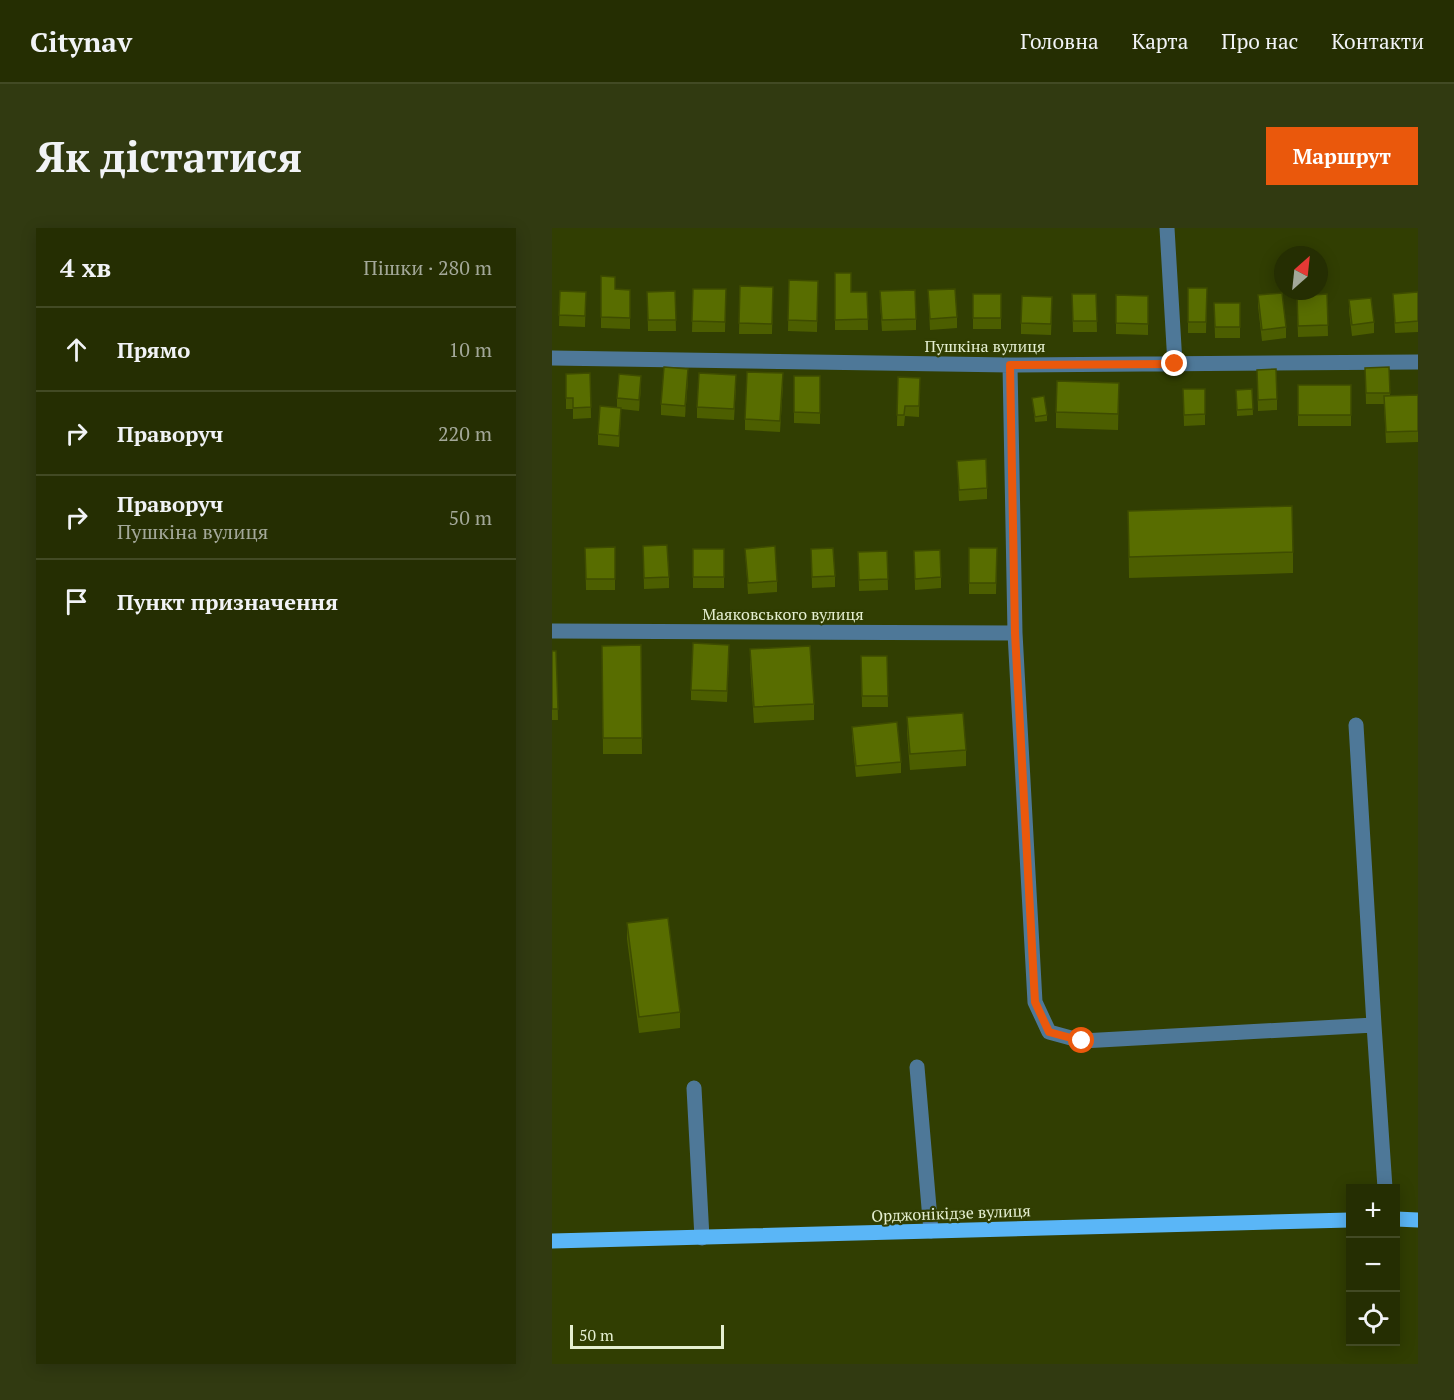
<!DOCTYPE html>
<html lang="uk">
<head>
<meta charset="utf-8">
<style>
	body { margin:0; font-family:"PT Serif",serif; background:#313a11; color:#f1f3f6 }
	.controls { position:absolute; right:18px; bottom:18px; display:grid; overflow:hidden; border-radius:0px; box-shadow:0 3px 15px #0003 }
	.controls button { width:54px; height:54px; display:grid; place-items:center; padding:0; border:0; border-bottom:2px solid #424a24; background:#252e02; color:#f1f3f6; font:30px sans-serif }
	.compass { position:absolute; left:722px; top:18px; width:54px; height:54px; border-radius:50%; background:#252e02; box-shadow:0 3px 15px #0003; rotate:27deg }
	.scale { position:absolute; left:18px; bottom:15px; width:154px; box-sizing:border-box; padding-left:6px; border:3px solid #e5efd1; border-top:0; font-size:16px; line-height:21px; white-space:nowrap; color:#e5efd1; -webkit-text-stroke:4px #313e02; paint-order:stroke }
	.stop { position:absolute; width:18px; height:18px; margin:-14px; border:4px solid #ea580c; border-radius:50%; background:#fff }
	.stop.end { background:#ea580c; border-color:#fff; box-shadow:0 2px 6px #0008 }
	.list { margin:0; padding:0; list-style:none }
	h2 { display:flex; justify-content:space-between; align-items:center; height:78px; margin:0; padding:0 24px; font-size:26px }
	h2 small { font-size:20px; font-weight:400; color:#a3a899 }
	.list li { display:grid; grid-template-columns:39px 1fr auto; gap:18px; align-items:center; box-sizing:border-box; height:84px; padding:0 24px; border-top:2px solid #424a24 }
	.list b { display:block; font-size:22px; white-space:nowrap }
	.list p { margin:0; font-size:20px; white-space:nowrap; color:#a3a899 }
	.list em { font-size:20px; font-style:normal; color:#a3a899 }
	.icon { flex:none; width:33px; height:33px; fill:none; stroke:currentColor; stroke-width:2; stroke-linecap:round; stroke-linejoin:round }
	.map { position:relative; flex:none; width:866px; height:1136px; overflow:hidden; border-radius:0px }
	header { display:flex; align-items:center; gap:36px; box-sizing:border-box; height:84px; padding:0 30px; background:#252e02; border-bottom:2px solid #424a24 }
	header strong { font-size:28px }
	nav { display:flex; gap:33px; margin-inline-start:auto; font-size:21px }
	.intro { display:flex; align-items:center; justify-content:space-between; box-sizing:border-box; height:144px; padding:0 36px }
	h1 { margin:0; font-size:42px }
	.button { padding:15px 27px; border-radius:0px; background:#ea580c; color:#fff; font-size:21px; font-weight:700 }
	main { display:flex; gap:36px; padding:0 36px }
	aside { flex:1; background:#252e02; border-radius:0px; box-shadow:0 3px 15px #0003 }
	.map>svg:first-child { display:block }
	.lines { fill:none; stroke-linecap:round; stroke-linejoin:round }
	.minor { stroke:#4e7898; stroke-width:15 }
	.major { stroke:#5ab6f7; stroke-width:15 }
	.wall { fill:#4c5e00 }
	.shaded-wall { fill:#3e4c00 }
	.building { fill:#586d00; stroke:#3e4c00; stroke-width:1.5 }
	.route { stroke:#ea580c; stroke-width:8 }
	.labels { text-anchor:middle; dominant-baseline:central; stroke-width:4.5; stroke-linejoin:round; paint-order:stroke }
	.street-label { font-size:16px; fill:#e5efd1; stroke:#313e02 }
</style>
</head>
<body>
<header>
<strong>Citynav</strong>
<nav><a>Головна</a><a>Карта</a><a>Про нас</a><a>Контакти</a></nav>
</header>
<div class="intro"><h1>Як дістатися</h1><a class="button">Маршрут</a></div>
<main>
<aside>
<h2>4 хв<small>Пішки · 280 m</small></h2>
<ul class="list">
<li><svg class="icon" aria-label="ahead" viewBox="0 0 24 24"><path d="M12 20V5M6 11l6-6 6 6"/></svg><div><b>Прямо</b></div><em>10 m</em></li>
<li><svg class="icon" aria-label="right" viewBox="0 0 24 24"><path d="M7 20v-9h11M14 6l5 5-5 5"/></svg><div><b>Праворуч</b></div><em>220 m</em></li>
<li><svg class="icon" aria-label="right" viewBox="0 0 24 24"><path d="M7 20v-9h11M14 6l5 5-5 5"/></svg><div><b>Праворуч</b><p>Пушкіна вулиця</p></div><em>50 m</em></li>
<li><svg class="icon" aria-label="arrive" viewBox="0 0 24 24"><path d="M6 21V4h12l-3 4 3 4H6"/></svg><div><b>Пункт призначення</b></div></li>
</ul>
</aside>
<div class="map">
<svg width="866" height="1136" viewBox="0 0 866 1136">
	<rect width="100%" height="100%" fill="#313e02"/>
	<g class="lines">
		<path class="minor" d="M 615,0 L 623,136
			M 0,130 L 458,137 L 866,134
			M 458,137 L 463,405 L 483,774 L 497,804 L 530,813 L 822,797 L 833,960
			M 0,403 L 463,405
			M 804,497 L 822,797
			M 365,839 L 379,1003
			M 142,860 L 150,1010"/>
		<path class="major" d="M 844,991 L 866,992
			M 0,1013 L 798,992"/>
	</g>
	<path class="wall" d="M 283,45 L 299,64 L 315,64 L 316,102 L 283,102 Z
		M 49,48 L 63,61 L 78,62 L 78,101 L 49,100 Z
		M 237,52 L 266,53 L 265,104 L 236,103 Z
		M 188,58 L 221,59 L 220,106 L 187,106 Z
		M 636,60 L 655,60 L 654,105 L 636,105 Z
		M 141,61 L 174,61 L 173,104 L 140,104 Z
		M 376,62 L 405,89 L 405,100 L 378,102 Z
		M 8,63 L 34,64 L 33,99 L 7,98 Z
		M 123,63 L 124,103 L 96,103 L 95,64 Z
		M 866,64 L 866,104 L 843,105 L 841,66 Z
		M 421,66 L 449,66 L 449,101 L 421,101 Z
		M 520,66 L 544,66 L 545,104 L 521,104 Z
		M 775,66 L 776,108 L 746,109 L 745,78 Z
		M 564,67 L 596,68 L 596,107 L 564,106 Z
		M 706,67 L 734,99 L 734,110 L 710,113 L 706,78 Z
		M 797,72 L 822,94 L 822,105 L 800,108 L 797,83 Z
		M 328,74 L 364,91 L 364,102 L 330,103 Z
		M 662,75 L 688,75 L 688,110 L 663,110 Z
		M 500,80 L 499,107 L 469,106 L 469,95 Z
		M 837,139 L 838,168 L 866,167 L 866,214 L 834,215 L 832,176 L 814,176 L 813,140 Z
		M 705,142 L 725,171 L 725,182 L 706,183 Z
		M 38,145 L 39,190 L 21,191 L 21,181 L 14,181 L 14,146 Z
		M 242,148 L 268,148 L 268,196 L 242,195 Z
		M 346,149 L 368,150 L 367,189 L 353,188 L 352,198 L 345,198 Z
		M 136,152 L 133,189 L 109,187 L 109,176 Z
		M 567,155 L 566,202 L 504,200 L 504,184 Z
		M 231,156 L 228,204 L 193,202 L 193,191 Z
		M 746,157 L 799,157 L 799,198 L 746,198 Z
		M 184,158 L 182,192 L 145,190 L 145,179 Z
		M 89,159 L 87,183 L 69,181 L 67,219 L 46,217 L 46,206 L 65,180 L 65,170 Z
		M 631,161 L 653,161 L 653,197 L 632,198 Z
		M 700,161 L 701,187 L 685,188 L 684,162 Z
		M 480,170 L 495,187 L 495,193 L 483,194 Z
		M 405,233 L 435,260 L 435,271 L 407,273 Z
		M 576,283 L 741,324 L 741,345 L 577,350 Z
		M 91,318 L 117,349 L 117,360 L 92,361 Z
		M 63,319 L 63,362 L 34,362 L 33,320 Z
		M 417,320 L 445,320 L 444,366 L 417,366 Z
		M 141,321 L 172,321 L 172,360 L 141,360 Z
		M 193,321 L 225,353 L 225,364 L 196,366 Z
		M 259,321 L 283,348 L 283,359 L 260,360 Z
		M 335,323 L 336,362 L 307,363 L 306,324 Z
		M 362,323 L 389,349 L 389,360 L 363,362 Z
		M 89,417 L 90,526 L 51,526 L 50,418 Z
		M 198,421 L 262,476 L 262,492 L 202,495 L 198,437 Z
		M 0,423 L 4,423 L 6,492 L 0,492 Z
		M 177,428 L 175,474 L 139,472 L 139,462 Z
		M 309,428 L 335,428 L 336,479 L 310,479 Z
		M 355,489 L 414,522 L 414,538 L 358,542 L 355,505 Z
		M 300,499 L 349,534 L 349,545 L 304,549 L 300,509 Z
		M 75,695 L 128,784 L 128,800 L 87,805 L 75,711 Z"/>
	<path class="shaded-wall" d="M 136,141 L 136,152 L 133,189 L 133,178 Z
		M 89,148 L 89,159 L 87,183 L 87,172 Z
		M 69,180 L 69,191 L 67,219 L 67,208 Z"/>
	<path class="building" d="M 283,45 L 299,45 L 299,64 L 315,64 L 316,91 L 283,92 Z
		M 49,48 L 63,49 L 63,61 L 78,62 L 78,90 L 49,89 Z
		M 237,52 L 266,53 L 265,93 L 236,92 Z
		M 188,58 L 221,59 L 220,96 L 187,95 Z
		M 636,60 L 655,60 L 654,94 L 636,94 Z
		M 141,61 L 174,61 L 173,94 L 140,93 Z
		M 403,61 L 405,89 L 378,91 L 376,62 Z
		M 363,62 L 364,91 L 330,92 L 328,63 Z
		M 8,63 L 34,64 L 33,88 L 7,87 Z
		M 123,63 L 124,92 L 96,92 L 95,64 Z
		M 866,64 L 866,93 L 843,95 L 841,66 Z
		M 730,65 L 734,99 L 710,102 L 706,67 Z
		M 421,66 L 449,66 L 449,90 L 421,90 Z
		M 520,66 L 544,66 L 545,93 L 521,93 Z
		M 775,66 L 776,97 L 746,98 L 745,68 Z
		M 564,67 L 596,68 L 596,96 L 564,95 Z
		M 470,68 L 500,69 L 499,96 L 469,95 Z
		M 819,70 L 822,94 L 800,97 L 797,72 Z
		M 662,75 L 688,75 L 688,99 L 663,99 Z
		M 112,139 L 136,141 L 133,178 L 109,176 Z
		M 837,139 L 838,165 L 814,165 L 813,140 Z
		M 724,141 L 725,171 L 706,172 L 705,142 Z
		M 195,144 L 231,145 L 228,193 L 193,191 Z
		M 38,145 L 39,179 L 21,180 L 21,170 L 14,170 L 14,146 Z
		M 147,145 L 184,147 L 182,181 L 145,179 Z
		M 67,146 L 89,148 L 87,172 L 65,170 Z
		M 242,148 L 268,148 L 268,185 L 242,184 Z
		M 346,149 L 368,150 L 367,178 L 353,178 L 352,187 L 345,187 Z
		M 505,153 L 567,155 L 566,186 L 504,184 Z
		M 746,157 L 799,157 L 799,187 L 746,187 Z
		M 631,161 L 653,161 L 653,186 L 632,187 Z
		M 700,161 L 701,181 L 685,182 L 684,162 Z
		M 866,167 L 866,203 L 834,204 L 832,168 Z
		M 492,168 L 495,187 L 483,189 L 480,170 Z
		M 48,178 L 69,180 L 67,208 L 46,206 Z
		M 434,231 L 435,260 L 407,262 L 405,233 Z
		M 740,278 L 741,324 L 577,329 L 576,283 Z
		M 115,317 L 117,349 L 92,350 L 91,318 Z
		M 223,318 L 225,353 L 196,355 L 193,321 Z
		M 63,319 L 63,351 L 34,351 L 33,320 Z
		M 281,320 L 283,348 L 260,349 L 259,321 Z
		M 417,320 L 445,320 L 444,355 L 417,355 Z
		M 141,321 L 172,321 L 172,349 L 141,349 Z
		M 388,322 L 389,349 L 363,351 L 362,323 Z
		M 335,323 L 336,351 L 307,352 L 306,324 Z
		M 141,415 L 177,417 L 175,463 L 139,462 Z
		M 89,417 L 90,510 L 51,510 L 50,418 Z
		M 258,418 L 262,476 L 202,479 L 198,421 Z
		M 0,423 L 4,423 L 6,481 L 0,481 Z
		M 309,428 L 335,428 L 336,468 L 310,468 Z
		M 411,485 L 414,522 L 358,526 L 355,489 Z
		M 345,494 L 349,534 L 304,538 L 300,499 Z
		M 116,690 L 128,784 L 87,789 L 75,695 Z"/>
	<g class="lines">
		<path class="route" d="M 530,813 L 497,804 L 483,774 L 463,405 L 458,137 L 623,136"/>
	</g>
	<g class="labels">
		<g class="street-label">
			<text x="433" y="118">Пушкіна вулиця</text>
			<text x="231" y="386">Маяковського вулиця</text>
			<text transform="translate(399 985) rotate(-2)">Орджонікідзе вулиця</text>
		</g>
	</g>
</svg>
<div class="controls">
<button>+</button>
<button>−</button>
<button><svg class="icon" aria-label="locate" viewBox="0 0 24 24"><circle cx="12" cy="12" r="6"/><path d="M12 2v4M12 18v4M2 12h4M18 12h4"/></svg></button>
</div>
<svg class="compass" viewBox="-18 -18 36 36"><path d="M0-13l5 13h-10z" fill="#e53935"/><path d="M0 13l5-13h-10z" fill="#a3a899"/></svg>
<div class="scale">50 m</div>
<div class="stop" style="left:530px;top:813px"></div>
<div class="stop end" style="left:623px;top:136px"></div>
</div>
</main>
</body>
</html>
